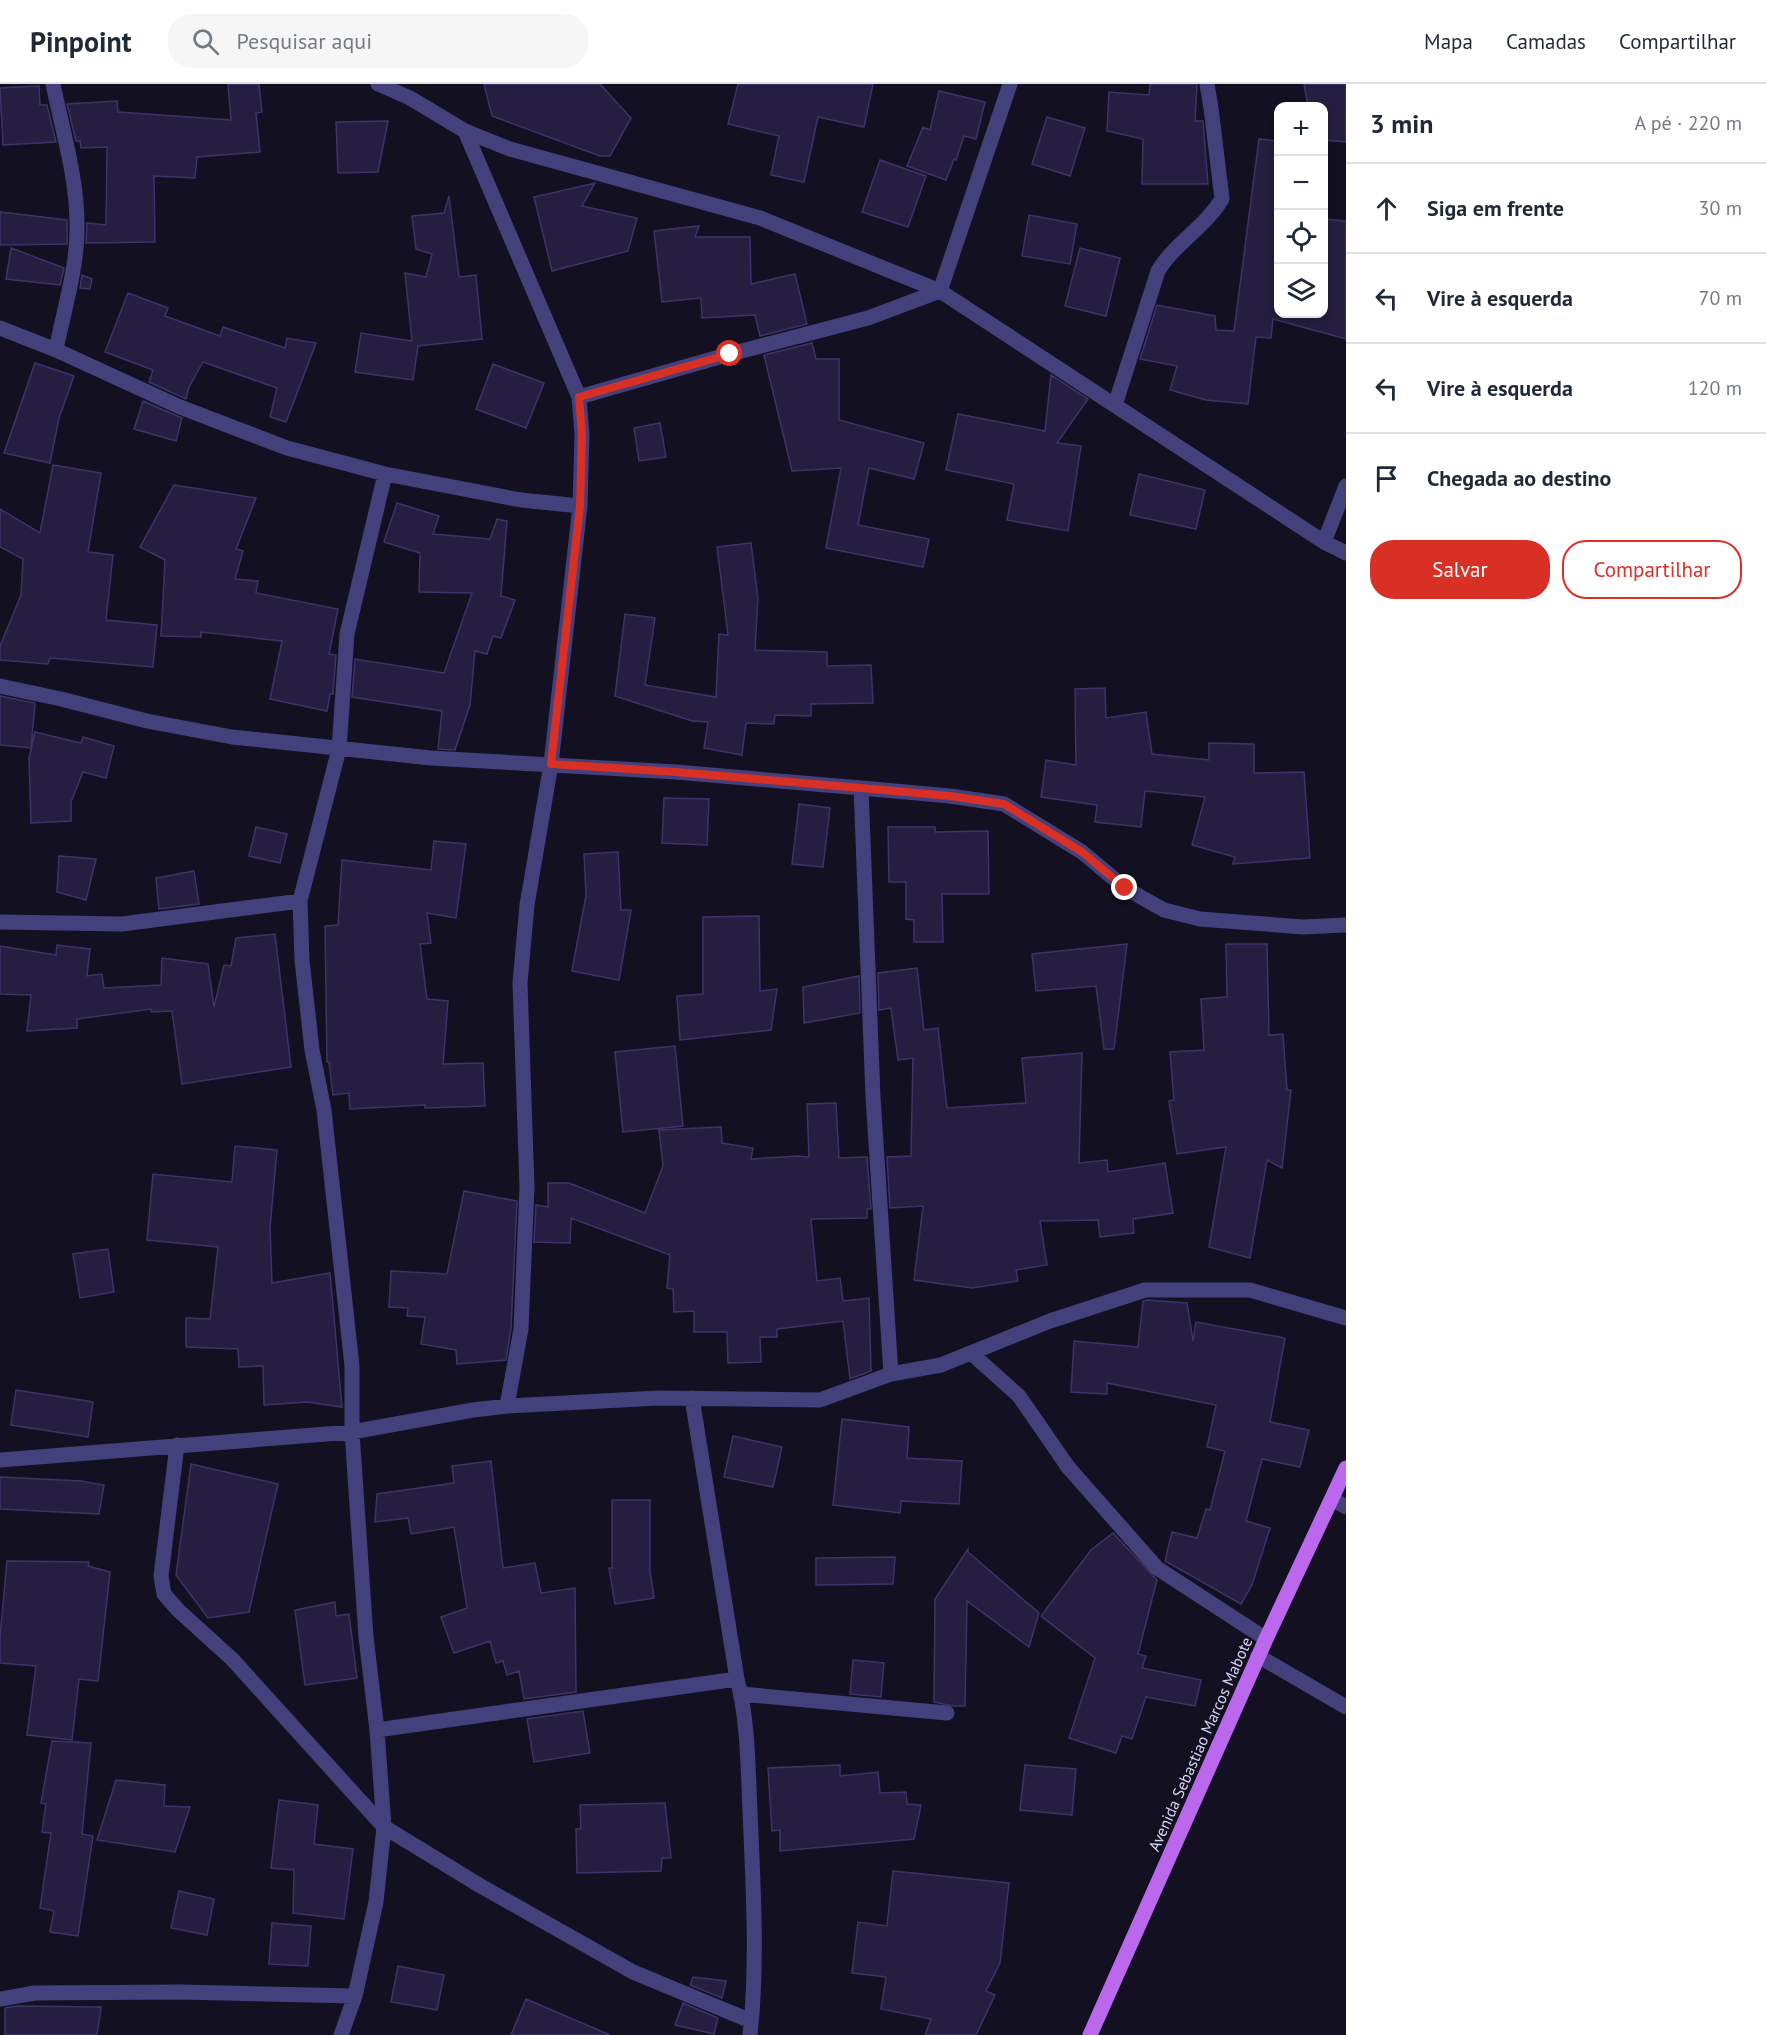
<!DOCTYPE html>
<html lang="pt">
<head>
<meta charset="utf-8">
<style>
	body { margin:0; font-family:"PT Sans",sans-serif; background:#f6f6f7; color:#1f2937 }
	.controls { position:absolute; right:18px; top:18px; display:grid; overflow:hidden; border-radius:12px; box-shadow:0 3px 9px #0003 }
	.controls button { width:54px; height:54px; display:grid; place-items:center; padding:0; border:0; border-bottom:2px solid #e0e1e3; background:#fff; color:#1f2937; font:30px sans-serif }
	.stop { position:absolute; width:18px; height:18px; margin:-14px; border:4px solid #d93025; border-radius:50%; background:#fff }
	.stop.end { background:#d93025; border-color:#fff; box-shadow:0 2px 6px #0008 }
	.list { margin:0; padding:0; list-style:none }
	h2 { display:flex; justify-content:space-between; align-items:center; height:78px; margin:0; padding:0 24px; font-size:26px }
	h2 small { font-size:20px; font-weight:400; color:#747a83 }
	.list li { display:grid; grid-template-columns:39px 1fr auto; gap:18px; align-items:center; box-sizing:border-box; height:90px; padding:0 24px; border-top:2px solid #e0e1e3 }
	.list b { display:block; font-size:22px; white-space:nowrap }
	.list em { font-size:20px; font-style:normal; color:#747a83 }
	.actions { display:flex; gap:12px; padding:18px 24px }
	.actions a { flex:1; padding:14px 0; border:2px solid #d93025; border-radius:24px; text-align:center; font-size:21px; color:#d93025 }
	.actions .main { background:#d93025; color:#fff }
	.icon { flex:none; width:33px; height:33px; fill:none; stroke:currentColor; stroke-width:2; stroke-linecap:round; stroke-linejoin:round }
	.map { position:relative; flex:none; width:1346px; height:1951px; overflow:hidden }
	header { display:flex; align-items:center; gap:36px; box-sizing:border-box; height:84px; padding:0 30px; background:#fff; border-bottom:2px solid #e0e1e3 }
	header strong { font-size:28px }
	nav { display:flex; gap:33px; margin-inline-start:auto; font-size:21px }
	.search { width:420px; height:54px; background:#f6f6f7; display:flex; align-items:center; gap:15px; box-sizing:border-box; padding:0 21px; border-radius:24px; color:#747a83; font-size:22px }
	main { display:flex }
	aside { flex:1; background:#fff }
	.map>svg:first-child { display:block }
	.building { fill:#251e40; stroke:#3e3369; stroke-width:1.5 }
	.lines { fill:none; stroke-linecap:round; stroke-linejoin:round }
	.minor { stroke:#43407b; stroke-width:15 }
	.major { stroke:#bc68ee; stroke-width:15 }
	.route { stroke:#d93025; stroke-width:8 }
	.labels { text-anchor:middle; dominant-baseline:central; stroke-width:4.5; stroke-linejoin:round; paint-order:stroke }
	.street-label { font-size:16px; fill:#d9d5fa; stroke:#131021 }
</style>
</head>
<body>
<header>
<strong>Pinpoint</strong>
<div class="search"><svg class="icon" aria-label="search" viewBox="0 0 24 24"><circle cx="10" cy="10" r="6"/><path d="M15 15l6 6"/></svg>Pesquisar aqui</div>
<nav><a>Mapa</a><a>Camadas</a><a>Compartilhar</a></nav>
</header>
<main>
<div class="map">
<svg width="1346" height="1951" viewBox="0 0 1346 1951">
	<rect width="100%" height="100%" fill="#131021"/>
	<path class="building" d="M 228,0 L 259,0 L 262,28 L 256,29 L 260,68 L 197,73 L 195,94 L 154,92 L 155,158 L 86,159 L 87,139 L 106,141 L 107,63 L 81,64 L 80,57 L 76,57 L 67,20 L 117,17 L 118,28 L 231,36 Z
		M 484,0 L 600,0 L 631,34 L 610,72 L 600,72 L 492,32 Z
		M 738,0 L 873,0 L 864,43 L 818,33 L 804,98 L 771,91 L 779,52 L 728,40 Z
		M 1150,0 L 1197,0 L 1195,37 L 1203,37 L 1208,100 L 1142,100 L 1143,55 L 1107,47 L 1109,8 L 1149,11 Z
		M 1304,0 L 1346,0 L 1346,58 L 1323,56 L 1323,22 L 1308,22 Z
		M 39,2 L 40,21 L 47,21 L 56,58 L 3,61 L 0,4 Z
		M 939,7 L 985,18 L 976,55 L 964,52 L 956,76 L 954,75 L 946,96 L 907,82 L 923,43 L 930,46 Z
		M 1047,33 L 1085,44 L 1070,92 L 1032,80 Z
		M 388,37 L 378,88 L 338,89 L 336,38 Z
		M 1259,55 L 1278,57 L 1278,230 L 1323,230 L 1323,135 L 1346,137 L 1346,255 L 1273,235 L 1271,254 L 1256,253 L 1248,320 L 1206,316 L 1170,306 L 1177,282 L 1140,275 L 1157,221 L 1215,232 L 1216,246 L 1234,247 Z
		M 880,76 L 926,92 L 908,143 L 862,128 Z
		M 595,99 L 582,122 L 637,134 L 628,167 L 552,187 L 534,113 Z
		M 449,112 L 459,193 L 476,191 L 482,255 L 418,262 L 413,296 L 355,288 L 361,249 L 412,257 L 405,189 L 426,193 L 432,170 L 416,165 L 412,132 L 444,129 Z
		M 0,128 L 67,136 L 67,160 L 0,161 Z
		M 1029,131 L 1077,140 L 1070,180 L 1022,172 Z
		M 699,142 L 695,153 L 750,153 L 751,200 L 795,190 L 807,240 L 760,252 L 755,231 L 702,234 L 701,214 L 662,218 L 654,147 Z
		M 11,164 L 64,184 L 60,201 L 6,195 Z
		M 1080,164 L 1120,174 L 1106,232 L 1065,222 Z
		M 82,191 L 92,195 L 90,205 L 80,204 Z
		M 128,209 L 168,224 L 165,232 L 220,252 L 223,243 L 285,264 L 287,254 L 316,259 L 286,338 L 270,333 L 277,304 L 203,278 L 189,303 L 186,315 L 149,298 L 153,286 L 105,268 Z
		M 812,259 L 816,275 L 839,275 L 839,336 L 924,359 L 914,395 L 869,384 L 858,441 L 929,455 L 923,483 L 826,464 L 841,384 L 792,387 L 764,271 Z
		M 35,279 L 74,292 L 59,334 L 50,379 L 4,369 Z
		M 493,280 L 544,299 L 526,344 L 476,325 Z
		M 1051,291 L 1088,315 L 1057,359 L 1081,362 L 1068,447 L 1007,436 L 1014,400 L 946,386 L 958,330 L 1045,347 Z
		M 143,317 L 182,334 L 176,357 L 134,345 Z
		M 660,339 L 666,373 L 639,377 L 634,344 Z
		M 53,381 L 101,389 L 88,468 L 113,471 L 106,536 L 157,541 L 153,583 L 50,574 L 48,580 L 0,576 L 0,562 L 21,511 L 23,475 L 0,463 L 0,425 L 40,449 Z
		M 1139,390 L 1205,406 L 1196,445 L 1130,431 Z
		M 174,401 L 256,414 L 236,465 L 243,467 L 235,495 L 258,497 L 256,509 L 338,525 L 329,570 L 336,571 L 333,610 L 330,610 L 327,627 L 270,615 L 282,557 L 201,548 L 201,553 L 161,552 L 165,476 L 140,463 Z
		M 397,419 L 439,432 L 433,450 L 490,455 L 497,435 L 507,437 L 501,512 L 515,516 L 501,554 L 493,552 L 487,570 L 475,567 L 470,621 L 455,666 L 438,665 L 442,627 L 352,613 L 355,575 L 444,589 L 472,509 L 419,508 L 420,469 L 384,458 Z
		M 751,459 L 758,514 L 755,566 L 827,568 L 827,582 L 871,581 L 873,619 L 811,620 L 811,632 L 775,631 L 774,640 L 746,639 L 742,671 L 704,664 L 708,638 L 692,637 L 615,612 L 625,530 L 655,534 L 645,601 L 716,613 L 719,550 L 728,551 L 717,463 Z
		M 1105,604 L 1106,634 L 1146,628 L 1152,670 L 1209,676 L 1209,659 L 1254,660 L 1254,689 L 1304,688 L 1310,774 L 1233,780 L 1235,773 L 1192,761 L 1205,713 L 1145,707 L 1141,743 L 1095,738 L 1097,721 L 1041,713 L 1046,676 L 1076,681 L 1075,605 Z
		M 0,612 L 35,619 L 31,664 L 0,661 Z
		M 35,648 L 81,659 L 83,653 L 114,662 L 106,694 L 83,688 L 71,718 L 71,737 L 31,739 L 29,674 Z
		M 664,714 L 709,715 L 707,761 L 662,759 Z
		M 799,720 L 830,724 L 823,783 L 792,780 Z
		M 256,743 L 287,750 L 280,779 L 249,772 Z
		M 888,743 L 935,743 L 935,748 L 988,747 L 989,810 L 942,810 L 943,858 L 914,858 L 914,836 L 906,835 L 906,798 L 889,798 Z
		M 434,757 L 466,760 L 456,834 L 427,829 L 431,859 L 420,860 L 427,915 L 448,917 L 443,980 L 483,979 L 485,1022 L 425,1024 L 425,1021 L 350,1025 L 349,1009 L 333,1011 L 329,978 L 327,978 L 325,842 L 338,841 L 342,776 L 431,786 Z
		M 618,768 L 621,826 L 631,826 L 619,896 L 572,887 L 586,811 L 584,770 Z
		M 59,772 L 96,775 L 86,816 L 57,808 Z
		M 194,787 L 199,820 L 159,825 L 156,794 Z
		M 759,832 L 760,907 L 777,905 L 771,946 L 680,956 L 677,912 L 703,910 L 703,833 Z
		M 275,850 L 291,983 L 182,1000 L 172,927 L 151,928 L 151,925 L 77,935 L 77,944 L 27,947 L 31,911 L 0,910 L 0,862 L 56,871 L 57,861 L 90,865 L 87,892 L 102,890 L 104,904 L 161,901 L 162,874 L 208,880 L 214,923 L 224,881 L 231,882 L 236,854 Z
		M 1127,860 L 1114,965 L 1104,965 L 1096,902 L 1036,907 L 1032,870 Z
		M 1226,860 L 1267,860 L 1269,951 L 1283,950 L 1287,1006 L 1291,1006 L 1282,1084 L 1267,1076 L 1250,1174 L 1209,1163 L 1226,1063 L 1177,1070 L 1169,1017 L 1174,1016 L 1170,968 L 1204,966 L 1201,915 L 1227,913 Z
		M 917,884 L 924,946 L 938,944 L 947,1024 L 1026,1019 L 1022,974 L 1082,969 L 1079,1079 L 1107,1076 L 1108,1088 L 1165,1079 L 1173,1129 L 1133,1135 L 1134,1149 L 1100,1153 L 1098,1136 L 1040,1137 L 1047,1181 L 1016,1186 L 1018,1197 L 972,1204 L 914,1196 L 923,1122 L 890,1124 L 887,1073 L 911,1072 L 913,974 L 898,976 L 891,924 L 879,926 L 878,889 Z
		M 859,892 L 860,929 L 804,939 L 803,903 Z
		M 675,962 L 683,1042 L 623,1048 L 615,968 Z
		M 836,1019 L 839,1074 L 867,1073 L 871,1125 L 867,1125 L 867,1134 L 811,1135 L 817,1197 L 840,1194 L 843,1217 L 869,1214 L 871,1287 L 850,1295 L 843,1237 L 777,1245 L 777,1253 L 760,1253 L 761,1278 L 728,1279 L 727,1248 L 694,1248 L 694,1227 L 674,1228 L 673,1205 L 667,1204 L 670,1171 L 571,1134 L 570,1159 L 534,1158 L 536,1121 L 548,1123 L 548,1099 L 569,1099 L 645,1129 L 663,1082 L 659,1046 L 721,1043 L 722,1059 L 753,1064 L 751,1075 L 798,1072 L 809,1073 L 807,1020 Z
		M 235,1062 L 277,1066 L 270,1144 L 272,1199 L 330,1189 L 342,1323 L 307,1318 L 264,1321 L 263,1282 L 239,1283 L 238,1265 L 186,1263 L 186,1234 L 210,1235 L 218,1163 L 147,1156 L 153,1090 L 232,1098 Z
		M 464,1107 L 517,1117 L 511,1244 L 506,1276 L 457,1280 L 456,1266 L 421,1260 L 425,1233 L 407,1232 L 408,1224 L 389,1223 L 391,1187 L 447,1190 Z
		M 108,1165 L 114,1208 L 80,1214 L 73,1170 Z
		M 1147,1216 L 1187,1219 L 1193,1257 L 1196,1238 L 1285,1254 L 1270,1338 L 1309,1346 L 1300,1383 L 1262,1375 L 1246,1437 L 1270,1444 L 1252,1501 L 1241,1520 L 1165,1477 L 1172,1448 L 1197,1454 L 1206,1425 L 1210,1426 L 1225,1367 L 1207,1363 L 1216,1321 L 1107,1299 L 1107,1310 L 1071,1308 L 1074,1257 L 1138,1263 L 1143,1217 Z
		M 16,1306 L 93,1318 L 88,1353 L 11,1341 Z
		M 842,1335 L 909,1343 L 907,1374 L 962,1377 L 959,1420 L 901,1417 L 900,1429 L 833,1421 Z
		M 733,1352 L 782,1363 L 773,1403 L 724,1393 Z
		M 491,1377 L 503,1484 L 535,1479 L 541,1509 L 575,1504 L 576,1608 L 524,1615 L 519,1587 L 507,1591 L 503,1577 L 496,1579 L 490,1557 L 454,1569 L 441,1533 L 467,1524 L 454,1443 L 411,1450 L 408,1434 L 375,1438 L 377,1410 L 454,1399 L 452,1382 Z
		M 191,1380 L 278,1400 L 249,1528 L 208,1534 L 176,1491 Z
		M 0,1393 L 81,1397 L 104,1401 L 99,1430 L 0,1425 Z
		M 612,1416 L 650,1416 L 650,1487 L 654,1514 L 615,1520 L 609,1484 L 612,1484 Z
		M 1113,1449 L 1157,1496 L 1138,1570 L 1146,1572 L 1142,1584 L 1201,1596 L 1195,1622 L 1146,1613 L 1132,1655 L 1122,1652 L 1116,1669 L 1069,1654 L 1095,1574 L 1041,1532 L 1091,1466 Z
		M 968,1465 L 968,1468 L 1039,1529 L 1029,1563 L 967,1517 L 965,1622 L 953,1622 L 934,1618 L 935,1515 Z
		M 895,1473 L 893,1500 L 816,1501 L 816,1474 Z
		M 7,1477 L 89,1478 L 88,1482 L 110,1488 L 98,1597 L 79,1595 L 72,1656 L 27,1651 L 36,1582 L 0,1579 L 0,1553 Z
		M 335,1518 L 336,1532 L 349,1530 L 357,1594 L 305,1601 L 295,1526 Z
		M 853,1576 L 884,1579 L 881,1613 L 850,1610 Z
		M 583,1627 L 590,1669 L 534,1678 L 527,1635 Z
		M 52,1657 L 91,1659 L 82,1750 L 93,1752 L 78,1852 L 50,1848 L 54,1827 L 40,1824 L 51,1749 L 42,1748 L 46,1720 L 41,1719 Z
		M 840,1681 L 840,1692 L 878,1688 L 880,1709 L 906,1708 L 907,1720 L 921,1721 L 914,1755 L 780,1767 L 780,1746 L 772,1747 L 768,1684 Z
		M 1025,1681 L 1076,1685 L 1072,1731 L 1020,1726 Z
		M 116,1696 L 165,1701 L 164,1722 L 190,1723 L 175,1768 L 97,1756 Z
		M 279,1716 L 318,1721 L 314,1760 L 353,1765 L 344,1835 L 293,1829 L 294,1786 L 271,1784 Z
		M 665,1719 L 671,1774 L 662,1774 L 661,1787 L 577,1789 L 576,1745 L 581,1745 L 580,1721 Z
		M 893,1787 L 1009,1799 L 1000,1879 L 986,1907 L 995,1911 L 976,1951 L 925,1951 L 931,1935 L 881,1925 L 886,1893 L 852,1889 L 858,1838 L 887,1842 Z
		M 179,1807 L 214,1815 L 207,1851 L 171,1844 Z
		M 272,1839 L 311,1842 L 308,1882 L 269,1880 Z
		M 398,1882 L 444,1891 L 437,1926 L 391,1918 Z
		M 693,1893 L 726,1897 L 722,1914 L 690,1901 Z
		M 526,1915 L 610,1951 L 511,1951 Z
		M 683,1919 L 718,1934 L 714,1950 L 675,1941 Z
		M 17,1922 L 101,1923 L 97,1951 L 5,1951 L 5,1924 Z"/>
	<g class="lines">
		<path class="minor" d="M 53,0 C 62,45 77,93 77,140 C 78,182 64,225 56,266
			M 378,0 L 410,14 L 465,47 L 510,65 L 760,134 L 940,207 L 1324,458 L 1346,469
			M 465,47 L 579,313 L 582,350 L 580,422 L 551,680 L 527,821 L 520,899 L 527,1103 L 521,1245 L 507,1322
			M 940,207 L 1010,0
			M 0,244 L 56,266 L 180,323 L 287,364 L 385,390 L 521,416 L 580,422
			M 579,313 L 730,270 L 868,234 L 940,207
			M 1115,321 L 1158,187 C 1174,160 1205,143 1222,115 L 1211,24 L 1207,0
			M 1324,458 L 1346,402
			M 0,602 L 61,615 L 147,637 L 232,653 L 431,674 L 676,688 L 861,704 L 950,712 L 1004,720 L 1082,768 L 1125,804 L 1164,826 L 1200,835 L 1303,843 L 1346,841
			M 861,704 L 873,1013 L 891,1290
			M 0,838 L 122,840 L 300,817
			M 971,1269 L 1019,1312 L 1068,1383 L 1157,1484 L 1266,1555
			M 692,1314 L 737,1595 C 748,1634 748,1686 750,1727 C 753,1800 758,1878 750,1951
			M 177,1361 L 161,1492 L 164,1510 L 178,1526 L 232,1575 L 384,1743 L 479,1801 L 633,1888 L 751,1937
			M 0,1376 L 352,1348 L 473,1326 L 507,1322 L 658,1314 L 820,1316 L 891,1290 L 941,1281 L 1050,1237 L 1145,1206 L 1250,1206 L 1346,1234
			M 1332,1415 L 1346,1423
			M 1258,1572 L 1346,1623
			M 741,1610 L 947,1629
			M 377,1646 L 737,1595
			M 0,1915 L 35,1909 L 180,1908 L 355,1912
			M 341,1951 L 355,1912 L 376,1818 L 384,1743 L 377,1646 L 366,1553 L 352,1348 L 352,1282 L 324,1026 L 312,966 L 302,876 L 300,817 L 339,665 L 347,550 L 385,390"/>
		<path class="major" d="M 1090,1951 L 1266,1555 L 1346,1384"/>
	</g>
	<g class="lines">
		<path class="route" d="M 730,270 L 579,313 L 582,350 L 580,422 L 551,680 L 676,688 L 861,704 L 950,712 L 1004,720 L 1082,768 L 1125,804"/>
	</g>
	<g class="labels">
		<g class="street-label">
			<text transform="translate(1200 1660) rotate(-66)">Avenida Sebastiao Marcos Mabote</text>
		</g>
	</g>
</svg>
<div class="controls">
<button>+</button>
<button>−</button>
<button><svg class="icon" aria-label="locate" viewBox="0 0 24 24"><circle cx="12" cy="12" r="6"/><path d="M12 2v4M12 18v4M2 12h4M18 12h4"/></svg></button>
<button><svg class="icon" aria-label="layers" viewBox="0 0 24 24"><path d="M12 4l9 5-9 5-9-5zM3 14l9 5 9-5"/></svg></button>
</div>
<div class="stop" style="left:730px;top:270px"></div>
<div class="stop end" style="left:1125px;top:804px"></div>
</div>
<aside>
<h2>3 min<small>A pé · 220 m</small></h2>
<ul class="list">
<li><svg class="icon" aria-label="ahead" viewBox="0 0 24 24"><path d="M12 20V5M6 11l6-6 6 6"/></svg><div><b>Siga em frente</b></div><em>30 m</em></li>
<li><svg class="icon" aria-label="left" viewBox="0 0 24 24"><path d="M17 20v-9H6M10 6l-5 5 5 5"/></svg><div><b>Vire à esquerda</b></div><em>70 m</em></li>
<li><svg class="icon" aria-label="left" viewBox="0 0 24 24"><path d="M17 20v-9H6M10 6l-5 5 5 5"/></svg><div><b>Vire à esquerda</b></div><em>120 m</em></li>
<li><svg class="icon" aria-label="arrive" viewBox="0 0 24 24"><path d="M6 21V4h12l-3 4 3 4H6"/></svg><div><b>Chegada ao destino</b></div></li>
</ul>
<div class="actions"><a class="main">Salvar</a><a>Compartilhar</a></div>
</aside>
</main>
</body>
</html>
